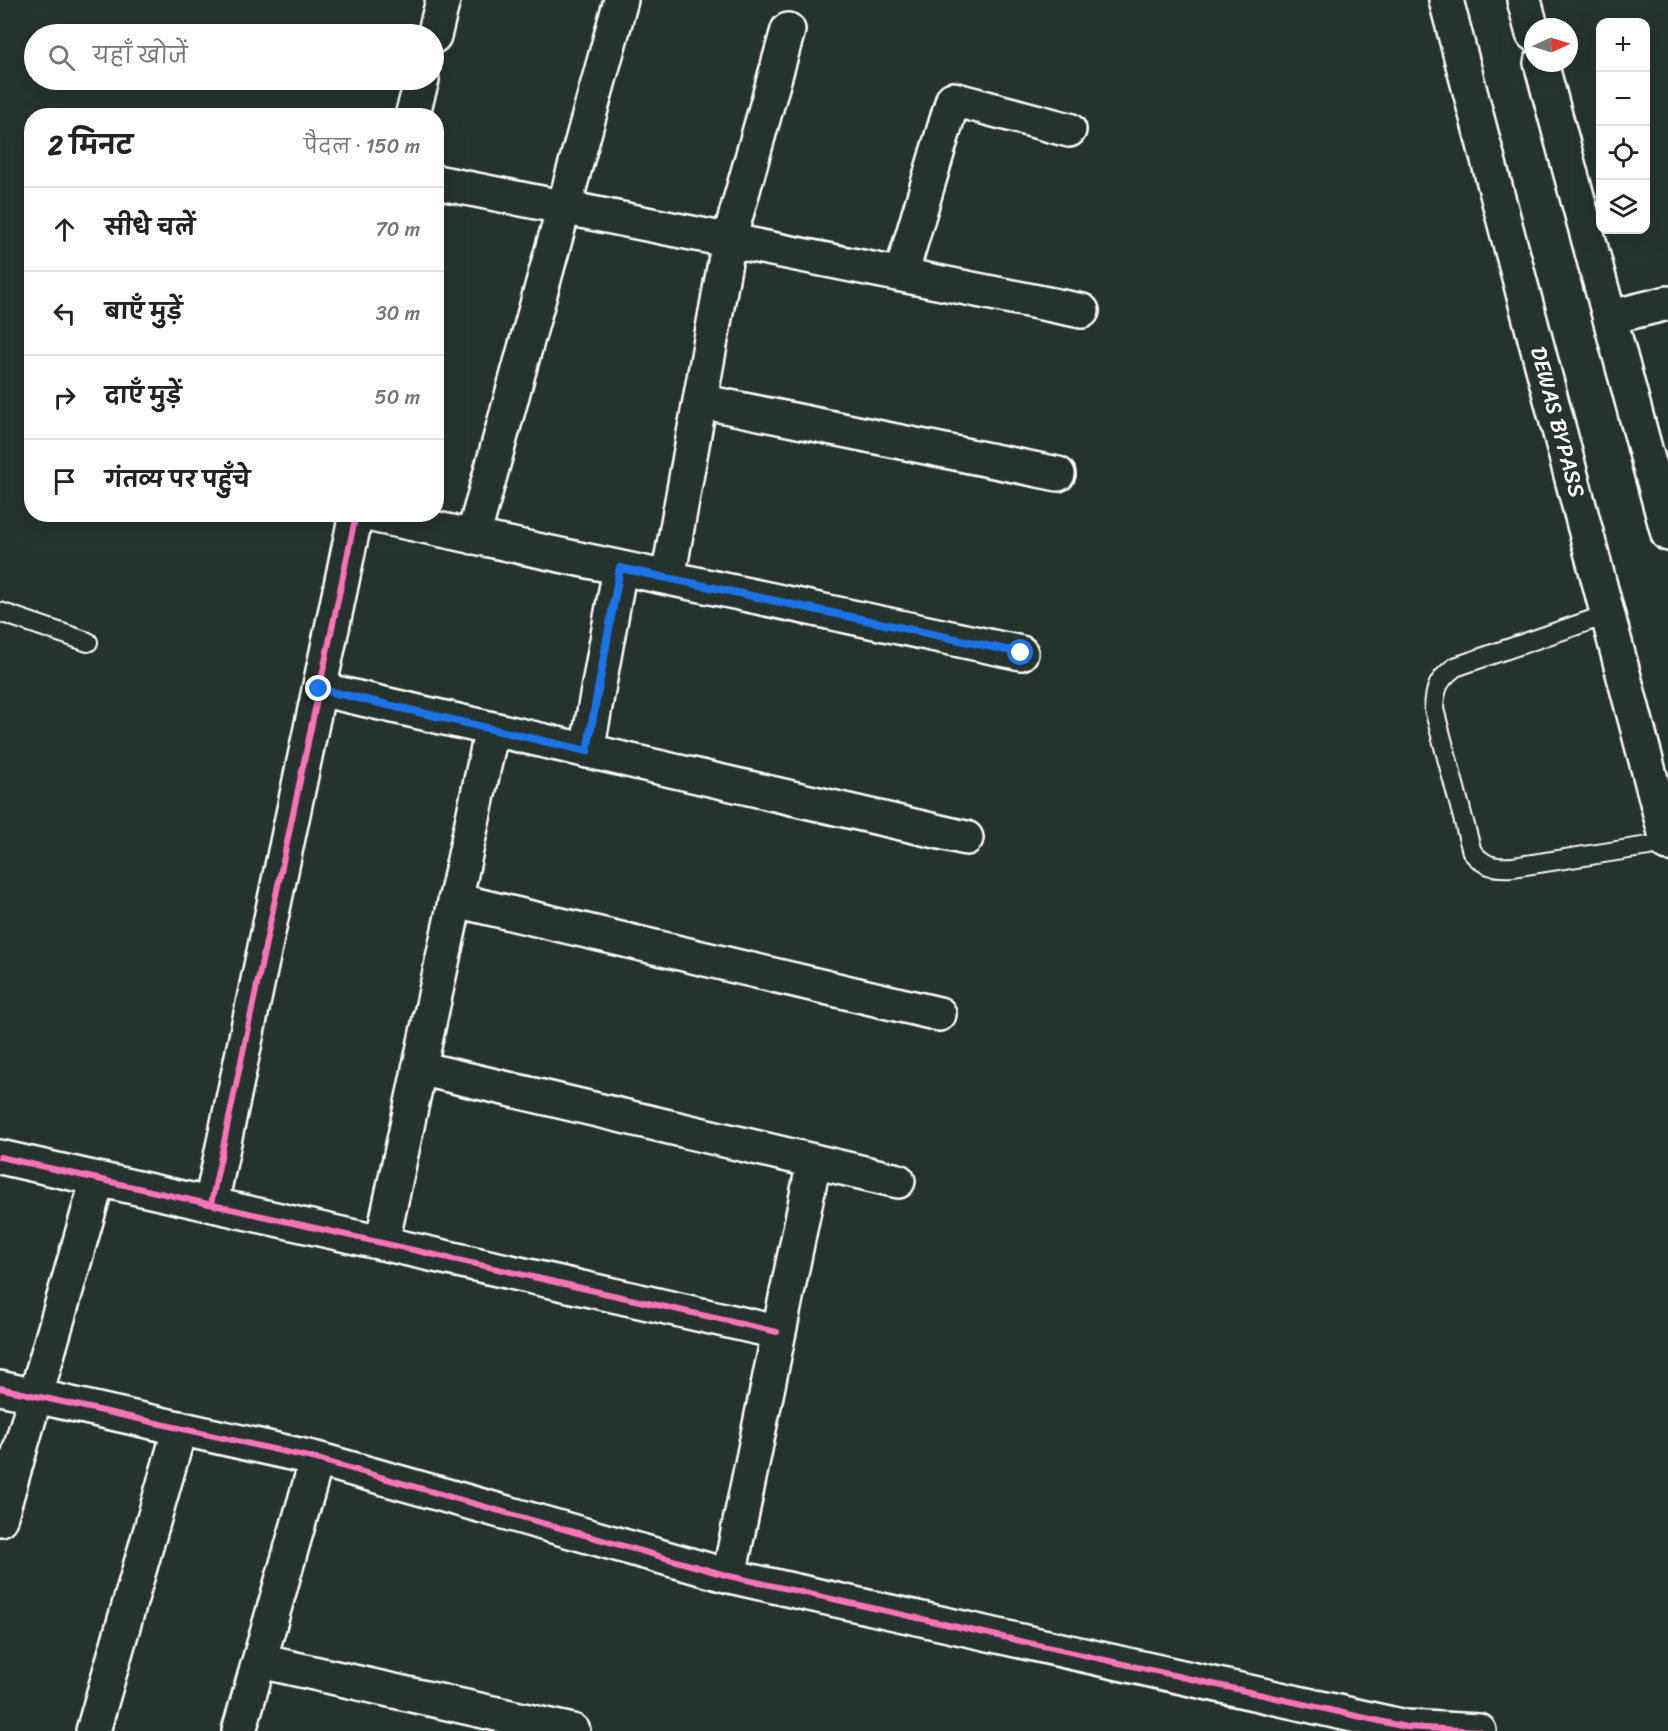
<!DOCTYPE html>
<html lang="hi">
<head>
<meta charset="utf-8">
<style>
	body { margin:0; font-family:Sriracha,"Playpen Sans Deva",sans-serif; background:#f2f2f2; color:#222 }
	.controls { position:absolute; right:18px; top:18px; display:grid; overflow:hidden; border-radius:12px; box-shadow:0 6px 24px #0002 }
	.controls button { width:54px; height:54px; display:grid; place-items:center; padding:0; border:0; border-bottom:2px solid #e0e0e0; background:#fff; color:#222; font:30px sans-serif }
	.compass { position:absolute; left:1524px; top:18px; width:54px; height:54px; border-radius:50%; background:#fff; box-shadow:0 6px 24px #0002; rotate:86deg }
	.stop { position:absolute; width:18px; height:18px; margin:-14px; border:4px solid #1a73e8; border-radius:50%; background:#fff }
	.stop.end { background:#1a73e8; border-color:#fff; box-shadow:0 2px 6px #0008 }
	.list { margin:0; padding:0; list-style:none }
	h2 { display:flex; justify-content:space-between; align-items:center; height:78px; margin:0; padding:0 24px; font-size:26px }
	h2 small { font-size:20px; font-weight:400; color:#767676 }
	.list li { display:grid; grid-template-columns:39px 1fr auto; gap:18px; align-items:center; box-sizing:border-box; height:84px; padding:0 24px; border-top:2px solid #e0e0e0 }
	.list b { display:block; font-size:22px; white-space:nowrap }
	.list em { font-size:20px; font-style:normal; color:#767676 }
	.icon { flex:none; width:33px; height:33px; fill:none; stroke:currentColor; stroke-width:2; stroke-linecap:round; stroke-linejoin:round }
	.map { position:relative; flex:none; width:1668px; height:1731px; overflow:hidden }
	.search { position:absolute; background:#fff; box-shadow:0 6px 24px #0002; left:24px; top:24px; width:420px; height:66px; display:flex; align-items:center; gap:15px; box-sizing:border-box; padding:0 21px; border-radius:33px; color:#767676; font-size:22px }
	.panel { position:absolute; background:#fff; box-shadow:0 6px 24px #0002; left:24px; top:108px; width:420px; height:414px; border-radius:24px }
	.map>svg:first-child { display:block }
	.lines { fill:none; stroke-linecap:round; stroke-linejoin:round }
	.service-casing { stroke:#fff; stroke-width:22 }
	.minor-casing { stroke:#fff; stroke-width:38 }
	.trunk-casing { stroke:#fff; stroke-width:38 }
	.service { stroke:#26332d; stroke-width:18 }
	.minor { stroke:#26332d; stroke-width:33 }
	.trunk { stroke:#26332d; stroke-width:33 }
	.cycleway-casing { stroke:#26332d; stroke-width:10 }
	.cycleway { stroke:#fb73b8; stroke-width:6 }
	.route { stroke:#1a73e8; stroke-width:8 }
	.labels { text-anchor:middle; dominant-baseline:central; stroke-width:4.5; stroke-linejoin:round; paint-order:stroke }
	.street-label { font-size:22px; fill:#fff; stroke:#26332d }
</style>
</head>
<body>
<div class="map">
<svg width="1668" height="1731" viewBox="0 0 1668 1731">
	<rect width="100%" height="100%" fill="#26332d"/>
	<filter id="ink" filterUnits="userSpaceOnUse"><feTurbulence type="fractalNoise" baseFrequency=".0167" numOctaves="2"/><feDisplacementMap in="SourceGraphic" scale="12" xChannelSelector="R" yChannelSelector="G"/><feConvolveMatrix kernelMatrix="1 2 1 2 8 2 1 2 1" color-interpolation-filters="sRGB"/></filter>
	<g filter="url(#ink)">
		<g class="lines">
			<g class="service-casing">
				<path id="service" d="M 0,612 L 88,642
					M 1609,614 L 1455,667 C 1438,680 1435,688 1434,709 L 1472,852 C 1485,867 1494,868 1513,867 L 1668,843"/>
			</g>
			<g class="minor-casing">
				<path id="minor" d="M 434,36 L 443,0
					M 412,116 L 422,80
					M 436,182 L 1082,311
					M 901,275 L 953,99 L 1069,130
					M 1611,317 L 1668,303
					M 700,401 L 1058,474
					M 367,514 L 1021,653
					M 473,537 L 621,0
					M 668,578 L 729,240 L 788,30
					M 319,689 L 966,838
					M 587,751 L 620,568
					M 455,900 L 939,1014
					M 419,1068 L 898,1181
					M 0,1157 L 777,1332
					M 211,1204 L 356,514
					M 382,1243 L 492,729
					M 0,1388 L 317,1459 L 729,1576 L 1406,1727 L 1479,1731
					M 0,1519 L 98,1179
					M 729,1576 L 814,1161
					M 260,1661 L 573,1731
					M 93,1731 L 180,1428
					M 239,1731 L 317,1459"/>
			</g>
			<g class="trunk-casing">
				<path id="trunk" d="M 1446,0 L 1668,844
					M 1524,0 L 1533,34
					M 1541,63 L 1668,534"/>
			</g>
			<use href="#service" class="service"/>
			<use href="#minor" class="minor"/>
			<use href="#trunk" class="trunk"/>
			<g class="cycleway-casing">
				<path id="cycleway" d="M 0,1157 L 777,1332
					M 211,1204 L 356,514
					M 0,1388 L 317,1459 L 729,1576 L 1406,1727 L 1479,1731"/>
			</g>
			<use href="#cycleway" class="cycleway"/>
		</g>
	</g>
	<g class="lines" filter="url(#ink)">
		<path class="route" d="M 319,689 L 587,751 L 620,568 L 1021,653"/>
	</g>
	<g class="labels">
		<g class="street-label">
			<text transform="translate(1558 422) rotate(75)">DEWAS BYPASS</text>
		</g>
	</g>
</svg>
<div class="controls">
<button>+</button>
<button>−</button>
<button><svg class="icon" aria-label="locate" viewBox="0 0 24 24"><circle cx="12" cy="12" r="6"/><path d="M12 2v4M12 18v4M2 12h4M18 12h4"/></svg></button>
<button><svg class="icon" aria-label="layers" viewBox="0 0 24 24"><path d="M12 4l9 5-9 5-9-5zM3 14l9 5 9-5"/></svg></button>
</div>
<svg class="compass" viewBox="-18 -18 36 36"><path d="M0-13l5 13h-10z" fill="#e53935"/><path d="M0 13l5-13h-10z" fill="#767676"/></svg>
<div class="stop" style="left:1021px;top:653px"></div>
<div class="stop end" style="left:319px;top:689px"></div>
<div class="search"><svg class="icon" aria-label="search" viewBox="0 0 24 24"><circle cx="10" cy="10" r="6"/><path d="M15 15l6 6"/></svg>यहाँ खोजें</div>
<section class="panel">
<h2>2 मिनट<small>पैदल · 150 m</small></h2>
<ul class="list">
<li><svg class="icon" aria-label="ahead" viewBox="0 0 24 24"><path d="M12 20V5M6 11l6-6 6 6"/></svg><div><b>सीधे चलें</b></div><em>70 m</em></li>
<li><svg class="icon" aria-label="left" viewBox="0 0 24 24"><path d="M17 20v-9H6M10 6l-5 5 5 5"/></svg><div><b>बाएँ मुड़ें</b></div><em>30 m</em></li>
<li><svg class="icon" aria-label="right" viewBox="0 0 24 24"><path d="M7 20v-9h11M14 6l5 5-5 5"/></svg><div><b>दाएँ मुड़ें</b></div><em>50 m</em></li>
<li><svg class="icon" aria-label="arrive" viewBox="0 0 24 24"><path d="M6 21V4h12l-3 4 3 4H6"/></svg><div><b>गंतव्य पर पहुँचे</b></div></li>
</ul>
</section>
</div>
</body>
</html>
